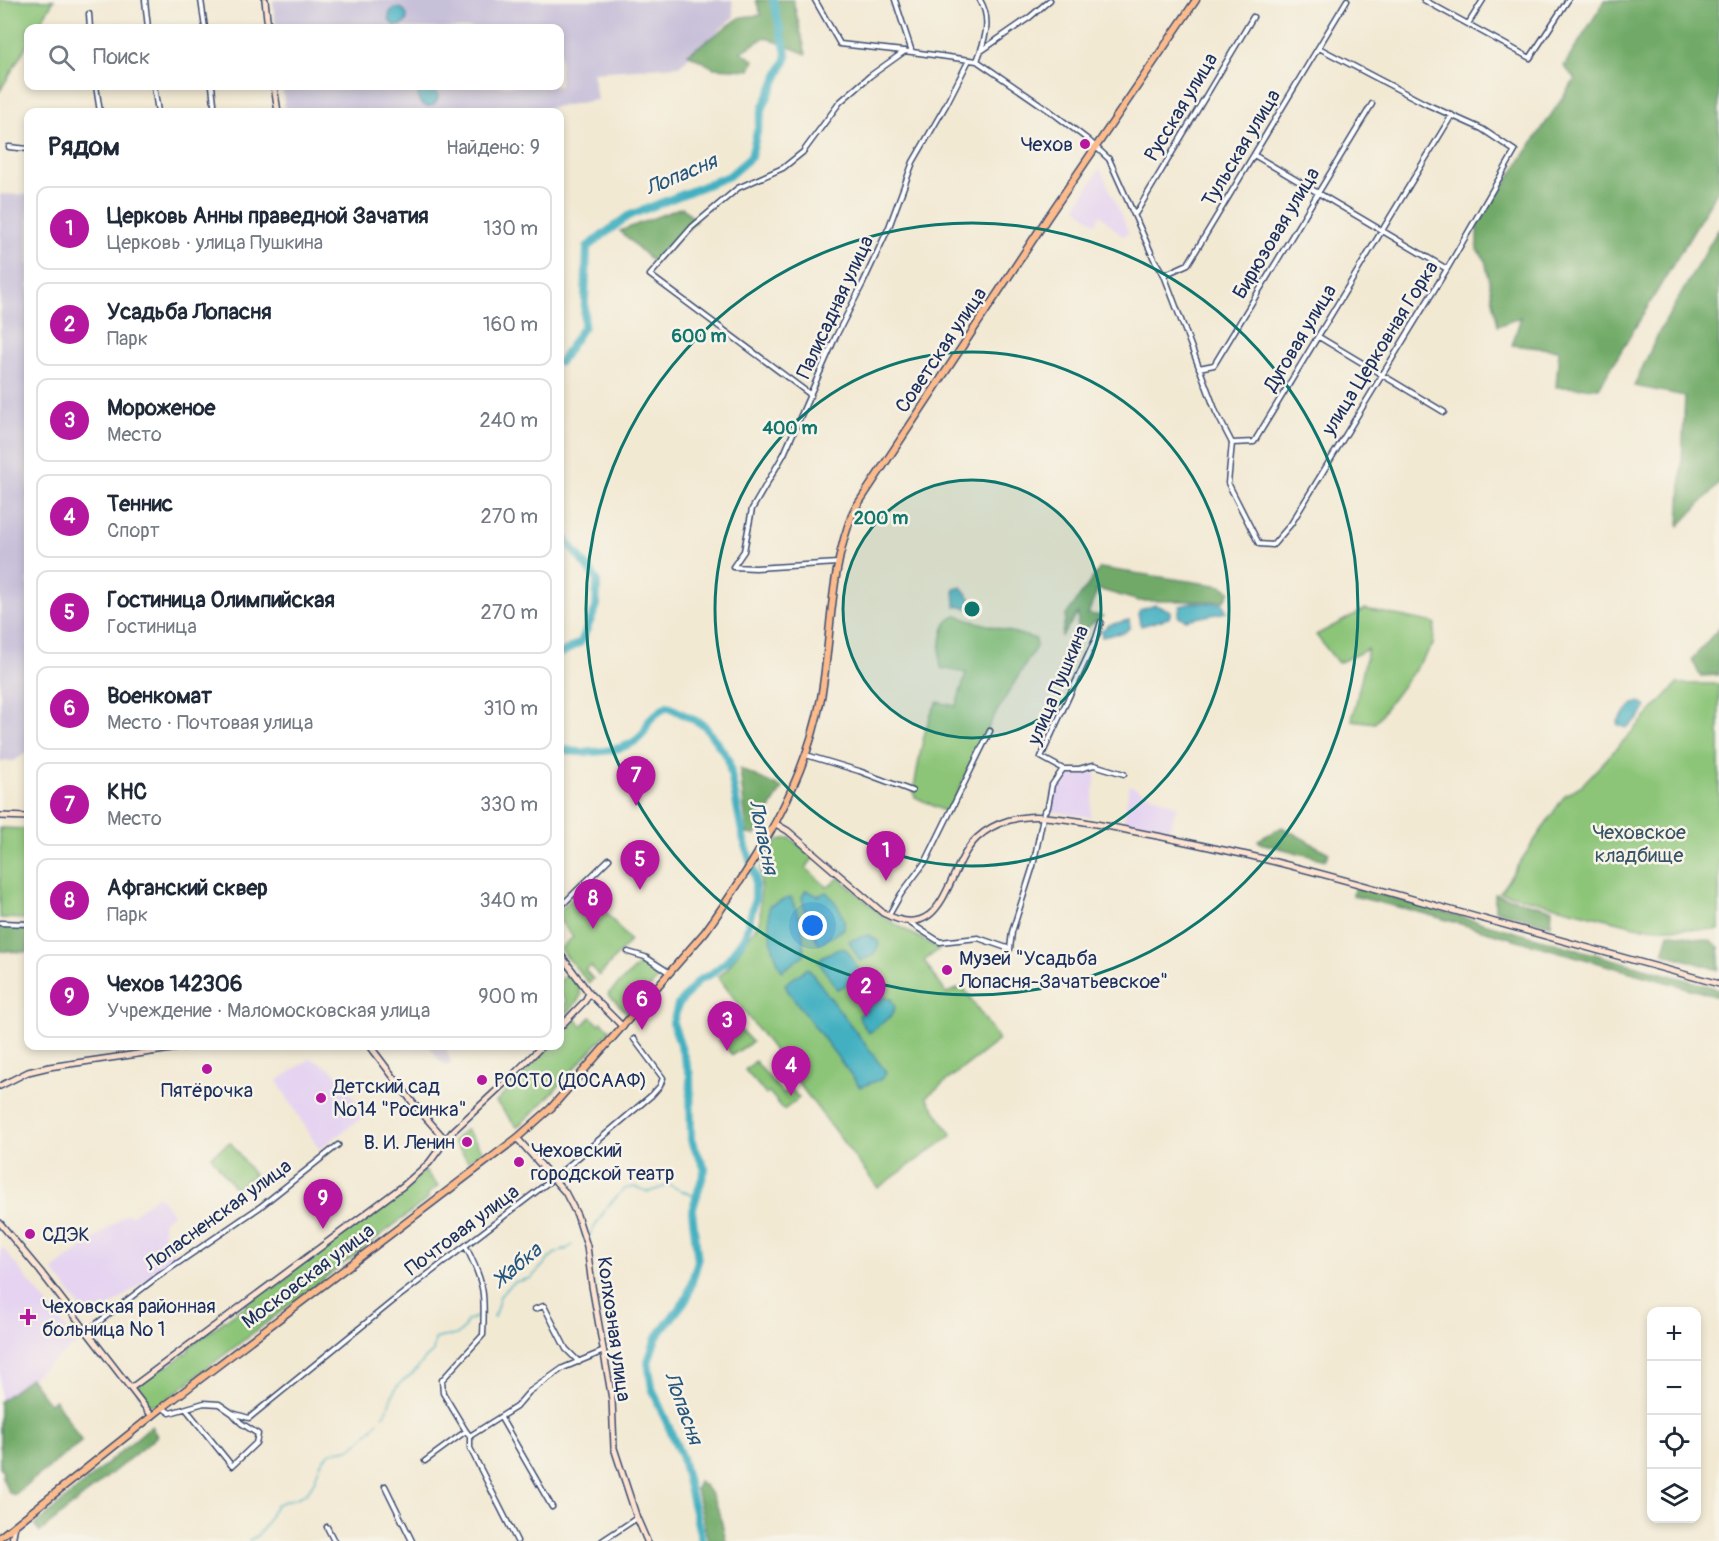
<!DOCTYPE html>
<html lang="ru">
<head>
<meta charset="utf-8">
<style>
	body { margin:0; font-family:Pangolin,sans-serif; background:#f6f6f7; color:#1f2937 }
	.controls { position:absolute; right:18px; bottom:18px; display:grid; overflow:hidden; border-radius:12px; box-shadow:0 3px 9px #0003 }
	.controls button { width:54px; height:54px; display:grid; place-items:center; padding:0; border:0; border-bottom:2px solid #e0e1e3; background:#fff; color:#1f2937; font:30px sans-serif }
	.you { position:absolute; left:813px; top:926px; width:21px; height:21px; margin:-15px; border:4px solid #fff; border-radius:50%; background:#1a73e8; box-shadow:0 0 0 9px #1a73e833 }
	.badge { display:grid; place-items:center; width:39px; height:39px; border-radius:50%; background:#b5179e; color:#fff; font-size:20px; font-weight:700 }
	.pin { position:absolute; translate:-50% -50px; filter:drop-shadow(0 2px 3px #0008) }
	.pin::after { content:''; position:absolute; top:32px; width:21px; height:18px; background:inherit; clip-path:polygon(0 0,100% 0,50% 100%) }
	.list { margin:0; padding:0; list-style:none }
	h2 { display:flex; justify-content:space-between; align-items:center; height:78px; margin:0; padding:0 24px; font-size:26px }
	h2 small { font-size:20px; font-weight:400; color:#747a83 }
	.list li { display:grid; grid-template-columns:39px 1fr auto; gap:18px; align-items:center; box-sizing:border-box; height:84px; margin:0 12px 12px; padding:0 12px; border:2px solid #e0e1e3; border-radius:12px }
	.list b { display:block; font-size:22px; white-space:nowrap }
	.list p { margin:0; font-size:20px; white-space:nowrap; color:#747a83 }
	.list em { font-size:20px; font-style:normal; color:#747a83 }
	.icon { flex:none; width:33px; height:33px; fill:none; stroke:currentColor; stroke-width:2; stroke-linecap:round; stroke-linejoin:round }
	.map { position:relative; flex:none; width:1719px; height:1541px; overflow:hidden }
	.search { position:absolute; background:#fff; box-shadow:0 3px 9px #0003; left:24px; top:24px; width:540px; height:66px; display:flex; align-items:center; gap:15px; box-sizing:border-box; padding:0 21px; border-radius:12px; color:#747a83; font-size:22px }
	.panel { position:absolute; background:#fff; box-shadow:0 3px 9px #0003; left:24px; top:108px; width:540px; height:942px; border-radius:12px }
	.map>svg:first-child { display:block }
	.built { fill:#e5d3f1 }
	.industrial { fill:#c7c0d9 }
	.green { fill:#8cc578; stroke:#547a6b; stroke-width:1.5 }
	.forest { fill:#71aa68; stroke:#466c63; stroke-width:1.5 }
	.water { fill:#43b0c1; stroke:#2f7090; stroke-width:1.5 }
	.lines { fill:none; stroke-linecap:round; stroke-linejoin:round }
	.stream { stroke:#43b0c1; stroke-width:1.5 }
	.river { stroke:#43b0c1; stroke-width:8 }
	.street-casing { stroke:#3b4b70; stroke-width:7 }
	.secondary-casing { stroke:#3b4b70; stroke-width:8 }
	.primary-casing { stroke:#3b4b70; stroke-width:9 }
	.street { stroke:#fff; stroke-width:4 }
	.secondary { stroke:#fde4d1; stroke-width:5 }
	.primary { stroke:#fbbb8c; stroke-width:6 }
	.ring { fill:none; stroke:#0f766e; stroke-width:3 }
	.poi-dot { fill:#b5179e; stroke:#f7f3e8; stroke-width:2 }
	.labels { text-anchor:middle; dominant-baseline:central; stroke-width:5; stroke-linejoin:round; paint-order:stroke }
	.street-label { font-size:20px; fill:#1b2f5e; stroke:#f7f3e8 }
	.poi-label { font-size:20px; fill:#1b2f5e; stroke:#f7f3e8; text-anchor:start }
	.park-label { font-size:20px; fill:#375464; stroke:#f7f3e8 }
	.water-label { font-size:21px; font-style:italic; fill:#27567c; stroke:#f7f3e8 }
	.centre { fill:#0f766e; stroke:#f7f3e8; stroke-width:3 }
	.ring-label { font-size:18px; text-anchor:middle; font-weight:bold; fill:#0f766e; stroke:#f7f3e8; stroke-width:5; stroke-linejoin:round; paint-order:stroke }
</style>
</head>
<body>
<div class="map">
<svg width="1719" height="1541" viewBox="0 0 1719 1541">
	<rect width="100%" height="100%" fill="#f7f3e8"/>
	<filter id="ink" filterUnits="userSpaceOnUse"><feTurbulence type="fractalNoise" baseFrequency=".0167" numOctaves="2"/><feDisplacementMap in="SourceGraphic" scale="12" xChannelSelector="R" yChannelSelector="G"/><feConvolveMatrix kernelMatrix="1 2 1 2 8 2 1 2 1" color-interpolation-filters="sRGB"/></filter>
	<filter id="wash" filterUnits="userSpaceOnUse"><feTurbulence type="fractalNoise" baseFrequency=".008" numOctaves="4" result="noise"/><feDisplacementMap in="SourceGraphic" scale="24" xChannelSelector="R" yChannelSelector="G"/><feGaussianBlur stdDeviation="1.35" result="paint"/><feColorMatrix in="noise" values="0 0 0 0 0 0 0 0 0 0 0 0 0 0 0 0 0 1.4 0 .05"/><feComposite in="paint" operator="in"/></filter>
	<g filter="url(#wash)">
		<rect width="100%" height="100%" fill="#f2e9d3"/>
		<path class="built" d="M 1100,168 L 1129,233 L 1122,236 L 1100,215 L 1096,224 L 1076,207 Z
			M 1090,771 L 1096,773 L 1090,817 L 1050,811 L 1056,786 L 1069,776 Z
			M 1129,785 L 1177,806 L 1169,830 L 1124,822 Z
			M 311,1058 L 334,1071 L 366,1115 L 319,1149 L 277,1081 Z
			M 158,1195 L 173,1213 L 163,1222 L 164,1238 L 177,1257 L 100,1314 L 85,1313 L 53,1270 L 128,1213 L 131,1216 Z
			M 2,1247 L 78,1343 L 0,1401 L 0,1249 Z"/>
		<path class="industrial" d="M 273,0 L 732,0 L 734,17 L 679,66 L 593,72 L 597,100 L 524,112 L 285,112 L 282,86 L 560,86 L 560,28 L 276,28 Z
			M 0,194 L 28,195 L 28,752 L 14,761 L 0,761 Z
			M 429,1046 L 446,1046 L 451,1063 L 447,1066 L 440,1061 Z"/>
		<path class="green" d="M 0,0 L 54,0 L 37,28 L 28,28 L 28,43 L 0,91 Z
			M 1365,609 L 1435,623 L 1433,645 L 1375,723 L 1352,720 L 1368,649 L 1338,663 L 1316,635 Z
			M 956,616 L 1036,639 L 1036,647 L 993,718 L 948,813 L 915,797 L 913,792 C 918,769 924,718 938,702 L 956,706 L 966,673 L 941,668 C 938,658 941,631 947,622 C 949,619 953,618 956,616 Z
			M 1677,684 L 1719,684 L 1719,930 L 1639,927 L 1500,892 L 1565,795 L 1582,785 Z
			M 0,828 L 28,829 L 28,919 L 0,918 Z
			M 790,838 L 814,857 L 806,868 L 827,887 L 839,878 L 887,919 L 939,949 L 924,961 L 946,993 L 963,987 L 999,1040 L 926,1097 L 952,1135 L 878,1188 L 718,977 L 727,969 L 760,921 L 761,867 L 778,840 Z
			M 585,887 L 630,941 L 599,976 L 591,966 L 585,970 L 593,979 L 589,983 L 560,949 L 573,937 L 560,921 L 560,910 Z
			M 643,961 L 661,975 L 627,1013 L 608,994 Z
			M 569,973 L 577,983 L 581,995 L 577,1002 L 567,1013 L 562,1007 L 567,1002 L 560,993 L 560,980 Z
			M 591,1017 L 599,1024 L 602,1022 L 610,1030 L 539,1107 L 517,1127 L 496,1102 L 551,1046 L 560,1046 L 560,1036 L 576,1019 L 582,1026 Z
			M 739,1028 L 752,1042 L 732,1055 L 719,1039 L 728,1031 L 731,1034 Z
			M 755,1061 L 783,1094 L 790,1088 L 799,1098 L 784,1110 L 769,1092 L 766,1094 L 745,1070 Z
			M 466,1129 L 483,1151 L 468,1161 L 453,1141 Z
			M 230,1142 L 254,1175 L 235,1188 L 211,1156 Z
			M 425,1171 L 438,1186 L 427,1195 L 429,1198 L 159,1405 C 149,1408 144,1398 138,1391 L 138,1385 L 164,1366 L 168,1366 L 189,1351 L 189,1347 L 268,1289 L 272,1290 L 293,1274 L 293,1270 L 364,1220 L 369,1220 L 388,1206 L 389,1201 Z"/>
		<path class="forest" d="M 756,0 L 793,0 L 806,54 L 765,37 L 741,52 L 754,60 L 750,70 L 714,68 L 688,54 L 741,17 L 761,15 Z
			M 1605,0 L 1719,0 L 1719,188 L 1599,388 L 1556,387 L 1559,350 L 1512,345 L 1521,317 L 1498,326 L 1485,259 L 1477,250 L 1477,226 L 1575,79 L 1564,66 Z
			M 682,207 L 696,221 L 654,263 L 620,231 Z
			M 1719,228 L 1719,484 L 1679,526 L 1685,396 L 1634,386 L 1658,334 Z
			M 1100,568 L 1222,586 L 1230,591 L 1224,601 L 1139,601 L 1098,589 L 1088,614 L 1103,616 L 1077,635 L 1078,613 L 1061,637 L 1066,615 Z
			M 1719,628 L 1719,675 L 1700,676 L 1692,659 Z
			M 740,769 L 782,788 L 755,835 L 747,834 Z
			M 1282,827 L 1329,853 L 1325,860 L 1260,843 L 1258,840 Z
			M 1354,887 L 1719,989 L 1719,997 L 1422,913 L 1353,896 Z
			M 1495,894 L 1552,909 L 1551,925 L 1495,910 Z
			M 0,926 L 28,927 L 28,952 L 0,951 Z
			M 1669,933 L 1711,941 L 1719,947 L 1719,970 L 1663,953 Z
			M 30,1378 L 49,1403 L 55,1400 L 82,1441 L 14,1495 L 9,1493 L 2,1477 L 3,1471 L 0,1467 L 0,1401 Z
			M 151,1426 L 157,1436 L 40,1532 L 35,1525 Z
			M 699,1481 C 718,1495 721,1520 726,1541 L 708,1541 L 696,1489 Z"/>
		<path class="water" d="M389 17a9 9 0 1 1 18 0a9 9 0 1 1-18 0Z
			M418 96a10 10 0 1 1 20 0a10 10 0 1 1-20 0Z
			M 961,587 L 980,610 L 955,606 L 954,589 Z
			M 1192,603 L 1222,603 L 1227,612 L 1186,620 L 1178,616 L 1180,606 Z
			M 1155,605 L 1171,611 L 1169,618 L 1141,626 L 1138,614 L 1140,610 Z
			M 1129,620 L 1130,627 L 1125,632 L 1102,637 L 1101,631 L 1109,625 Z
			M 1640,702 L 1646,707 L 1638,719 L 1626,728 L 1618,725 L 1617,722 L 1632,705 Z
			M 806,890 L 818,896 L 826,892 C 835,900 847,917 844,929 L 822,943 L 819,944 C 812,932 804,910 802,897 Z
			M 791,897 L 802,926 L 804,955 L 782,971 C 772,952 768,928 769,906 Z
			M 868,935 L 878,941 L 879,945 L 873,955 L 860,961 L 849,941 Z
			M 841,948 L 847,950 L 860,971 L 844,986 L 837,989 L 818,961 L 823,956 Z
			M 808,968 L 883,1068 L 886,1073 L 882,1079 L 860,1087 L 788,991 L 785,984 Z
			M 883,997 L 891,999 L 895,1008 L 891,1016 L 869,1033 L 861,1022 L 859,1016 L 878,999 Z"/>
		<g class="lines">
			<path class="stream" d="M 589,1236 L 607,1207 L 624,1189 L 635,1187 L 649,1192 L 669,1185 L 696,1197
				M 494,1318 L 500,1296 L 510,1286 L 515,1282 L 531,1278 L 554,1254 L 567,1249 L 572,1245
				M 383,1416 C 389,1409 389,1402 393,1394 C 399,1379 408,1380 416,1370 C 422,1363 425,1357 433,1352 L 435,1339 C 450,1333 460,1341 467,1321 L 476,1317
				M 248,1541 C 265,1534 267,1519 276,1505 C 285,1499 298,1500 306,1493 C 319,1481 315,1466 326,1457 C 333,1450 339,1451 348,1449 C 355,1448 374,1428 378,1421"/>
			<path class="river" d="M 560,362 L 584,326 L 587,247 L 628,216 L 729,176 L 751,157 L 763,107 L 787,57 L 773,0
				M 560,534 L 563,536 L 597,580 L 596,608 L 581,642 L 560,654
				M 560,748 C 581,756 628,753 643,734 C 646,730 647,725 649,721 C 653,715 661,711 667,706 L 704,725 L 728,758 L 743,837 L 755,876 L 755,899 L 745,937 L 726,962 L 711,974 L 699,980 L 678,1005 L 673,1023 L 690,1075 L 691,1140 L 705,1169 L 692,1211 L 698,1261 L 687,1298 L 656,1338 L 648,1362 L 652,1388 L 682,1458 L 702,1541"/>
		</g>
	</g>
	<g filter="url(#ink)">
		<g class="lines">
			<g class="street-casing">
				<path id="street" d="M 145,0 L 148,28
					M 201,0 L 205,28
					M 815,0 L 840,44 L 912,52 L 977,61 L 1050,111 L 1087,139 L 1109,159 L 1154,259 L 1164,275 L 1216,412 L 1232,443 L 1228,483 L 1259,544 L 1273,545 L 1291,524 L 1447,269 L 1515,151 L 1482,129 L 1426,104 L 1319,48
					M 895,0 L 912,52
					M 1424,0 L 1530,58 L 1568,0
					M 89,14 L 90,28
					M 1468,24 L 1483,0
					M 981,51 L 1030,17 L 1050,0
					M 977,61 C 985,40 992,20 980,0
					M 96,86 L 100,112
					M 154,86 L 158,112
					M 212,86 L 215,112
					M 9,147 L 28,149
					M 1254,155 L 1447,269
					M 1136,213 L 1253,17
					M 1164,275 L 1188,264 L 1347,0
					M 1319,337 L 1444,412
					M 1199,368 L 1214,365 L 1372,104
					M 811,395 L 650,275 L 692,227 L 738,188 L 783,168 L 803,152 L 840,102 L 870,76 L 905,51
					M 1232,443 L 1254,442 L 1452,115
					M 733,567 L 744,551 L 752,509 L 784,454 L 835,338 L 863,283 L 889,227 L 913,162 L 946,105 L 969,60
					M 733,567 L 756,568 L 838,563
					M 806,755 L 859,771 L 912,791
					M 1063,769 L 1079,769 L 1094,765 L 1124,774
					M 560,907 L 609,859
					M 889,915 L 901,894 L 926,861 L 990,731
					M 907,921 L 940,942 L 978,938 L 1010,949 L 1012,932 L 1033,866 L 1044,812 L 1048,807 L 1052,785 L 1063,769 L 1041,757 L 1096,638 L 1101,622
					M 0,923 L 28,924
					M 628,952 L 645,957 L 670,973
					M 466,1247 C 485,1284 485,1295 483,1335 L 442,1380 L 443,1393 L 466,1431 L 470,1436
					M 535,1309 L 544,1306 L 566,1349 L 579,1362
					M 87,1331 L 156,1278 L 260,1207 L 338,1145
					M 163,1408 L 170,1413 L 204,1403 L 219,1404 L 232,1413 L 249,1418 L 393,1301 L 554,1178 L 652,1095 L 660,1086 L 663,1078 L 634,1039
					M 186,1409 L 232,1466 L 256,1443 L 258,1434 L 241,1423 L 232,1413
					M 501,1418 L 552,1507
					M 470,1436 L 516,1407 L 529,1392 L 563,1368 L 604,1351
					M 470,1436 L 470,1448 L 517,1541
					M 425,1461 L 466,1431
					M 385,1486 L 412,1541
					M 327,1527 L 334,1541
					M 602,1541 L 637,1518"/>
			</g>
			<g class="secondary-casing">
				<path id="secondary" d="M 265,0 L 268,28
					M 274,86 L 278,112
					M 0,816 L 28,817
					M 776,824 L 788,831 L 883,913 C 947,947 945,868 977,838 C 995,821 1021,815 1045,817 C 1074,819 1103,825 1131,831 C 1170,838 1208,847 1247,855 C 1311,870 1374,888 1437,906 C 1531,932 1625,958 1719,984
					M 560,954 L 589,993 L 623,1027
					M 560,1027 L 585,1001 L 589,993
					M 370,1046 L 413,1103 L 443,1137 L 444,1144
					M 0,1086 L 28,1072 L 49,1067 L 192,1046
					M 517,1138 L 565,1192 L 577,1215 L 587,1246 L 592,1286 L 612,1399 L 614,1448 L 637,1518 L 647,1541
					M 0,1223 L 40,1271 L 152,1416
					M 131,1388 L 403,1186 L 429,1163 L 452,1132 L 512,1076 L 542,1046
					M 12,1541 L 15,1525"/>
			</g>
			<g class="primary-casing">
				<path id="primary" d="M 0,1537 L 162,1408 L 517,1138 L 551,1108 L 705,932 C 756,861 805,785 821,698 C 832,636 829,569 854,510 L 1048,217 L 1196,0"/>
			</g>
			<use href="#street" class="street"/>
			<use href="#secondary" class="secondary"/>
			<use href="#primary" class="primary"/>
		</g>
	</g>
	<circle cx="972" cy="609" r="129" fill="#0f766e" fill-opacity=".12"/>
	<g class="ring">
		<circle cx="972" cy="609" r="129"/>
		<circle cx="972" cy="609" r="257"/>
		<circle cx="972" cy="609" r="386"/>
	</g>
	<g class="poi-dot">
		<circle cx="1085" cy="144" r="6"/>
		<circle cx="947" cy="970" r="6"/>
		<circle cx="207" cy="1069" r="6"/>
		<circle cx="482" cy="1080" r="6"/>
		<circle cx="321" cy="1098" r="6"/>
		<circle cx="467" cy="1142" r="6"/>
		<circle cx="519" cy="1162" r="6"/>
		<circle cx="30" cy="1234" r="6"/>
		<path d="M25 1308h6v6h6v6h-6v6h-6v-6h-6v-6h6z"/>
	</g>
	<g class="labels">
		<g class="street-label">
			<text transform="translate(1181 107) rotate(-59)">Русская улица</text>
			<text transform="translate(1241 148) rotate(-59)">Тульская улица</text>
			<text transform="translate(1276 233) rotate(-59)">Бирюзовая улица</text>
			<text transform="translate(835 307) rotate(-65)">Палисадная улица</text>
			<text transform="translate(1300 338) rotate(-59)">Дуговая улица</text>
			<text transform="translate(1380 348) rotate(-58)">улица Церковная Горка</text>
			<text transform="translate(941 350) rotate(-56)">Советская улица</text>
			<text transform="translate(1058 685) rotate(-67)">улица Пушкина</text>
			<text transform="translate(218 1215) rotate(-36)">Лопасненская улица</text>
			<text transform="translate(462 1230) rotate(-37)">Почтовая улица</text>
			<text transform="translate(308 1276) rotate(-37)">Московская улица</text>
			<text transform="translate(614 1329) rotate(82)">Колхозная улица</text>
		</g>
		<g class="poi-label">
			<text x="1073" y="144" text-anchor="end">Чехов</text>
			<text x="959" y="958">Музей "Усадьба<tspan x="959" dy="23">Лопасня-Зачатьевское"</tspan></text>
			<text x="494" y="1080">РОСТО (ДОСААФ)</text>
			<text x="333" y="1086">Детский сад<tspan x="333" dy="23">№14 "Росинка"</tspan></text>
			<text x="207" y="1090" text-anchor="middle">Пятёрочка</text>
			<text x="455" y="1142" text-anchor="end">В. И. Ленин</text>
			<text x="531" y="1150">Чеховский<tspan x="531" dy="23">городской театр</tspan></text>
			<text x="42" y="1234">СДЭК</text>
			<text x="42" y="1306">Чеховская районная<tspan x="42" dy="23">больница № 1</tspan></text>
		</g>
		<g class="park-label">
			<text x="1639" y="832">Чеховское<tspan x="1639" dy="23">кладбище</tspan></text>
		</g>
		<g class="water-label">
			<text transform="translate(681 175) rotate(-23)">Лопасня</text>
			<text transform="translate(763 837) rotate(78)">Лопасня</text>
			<text transform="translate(518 1265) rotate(-40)">Жабка</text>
			<text transform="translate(683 1408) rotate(70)">Лопасня</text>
		</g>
	</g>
	<circle cx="972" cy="609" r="9" class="centre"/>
	<g class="ring-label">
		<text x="699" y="342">600 m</text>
		<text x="790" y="434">400 m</text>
		<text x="881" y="524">200 m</text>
	</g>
</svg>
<div class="controls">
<button>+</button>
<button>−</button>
<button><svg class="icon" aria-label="locate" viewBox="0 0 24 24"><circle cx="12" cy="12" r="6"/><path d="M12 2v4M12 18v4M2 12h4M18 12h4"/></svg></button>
<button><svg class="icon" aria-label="layers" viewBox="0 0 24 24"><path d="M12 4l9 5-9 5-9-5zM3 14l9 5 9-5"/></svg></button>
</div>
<div class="you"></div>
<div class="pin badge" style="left:886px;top:881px">1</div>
<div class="pin badge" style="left:866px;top:1017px">2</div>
<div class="pin badge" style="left:727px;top:1051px">3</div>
<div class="pin badge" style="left:791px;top:1096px">4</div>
<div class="pin badge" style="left:640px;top:890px">5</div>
<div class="pin badge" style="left:642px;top:1030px">6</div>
<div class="pin badge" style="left:636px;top:806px">7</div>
<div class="pin badge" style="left:593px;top:929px">8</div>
<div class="pin badge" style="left:323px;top:1229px">9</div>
<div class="search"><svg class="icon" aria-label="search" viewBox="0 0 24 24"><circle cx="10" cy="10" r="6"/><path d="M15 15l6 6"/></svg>Поиск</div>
<section class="panel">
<h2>Рядом<small>Найдено: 9</small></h2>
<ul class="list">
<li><span class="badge">1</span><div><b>Церковь Анны праведной Зачатия</b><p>Церковь · улица Пушкина</p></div><em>130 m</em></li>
<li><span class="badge">2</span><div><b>Усадьба Лопасня</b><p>Парк</p></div><em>160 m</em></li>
<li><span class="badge">3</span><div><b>Мороженое</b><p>Место</p></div><em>240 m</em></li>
<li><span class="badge">4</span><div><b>Теннис</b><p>Спорт</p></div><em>270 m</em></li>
<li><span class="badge">5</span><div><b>Гостиница Олимпийская</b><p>Гостиница</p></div><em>270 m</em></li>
<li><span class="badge">6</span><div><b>Военкомат</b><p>Место · Почтовая улица</p></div><em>310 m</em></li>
<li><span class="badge">7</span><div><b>КНС</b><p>Место</p></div><em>330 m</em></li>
<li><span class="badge">8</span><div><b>Афганский сквер</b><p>Парк</p></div><em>340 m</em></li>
<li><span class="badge">9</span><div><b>Чехов 142306</b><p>Учреждение · Маломосковская улица</p></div><em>900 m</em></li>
</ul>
</section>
</div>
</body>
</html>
